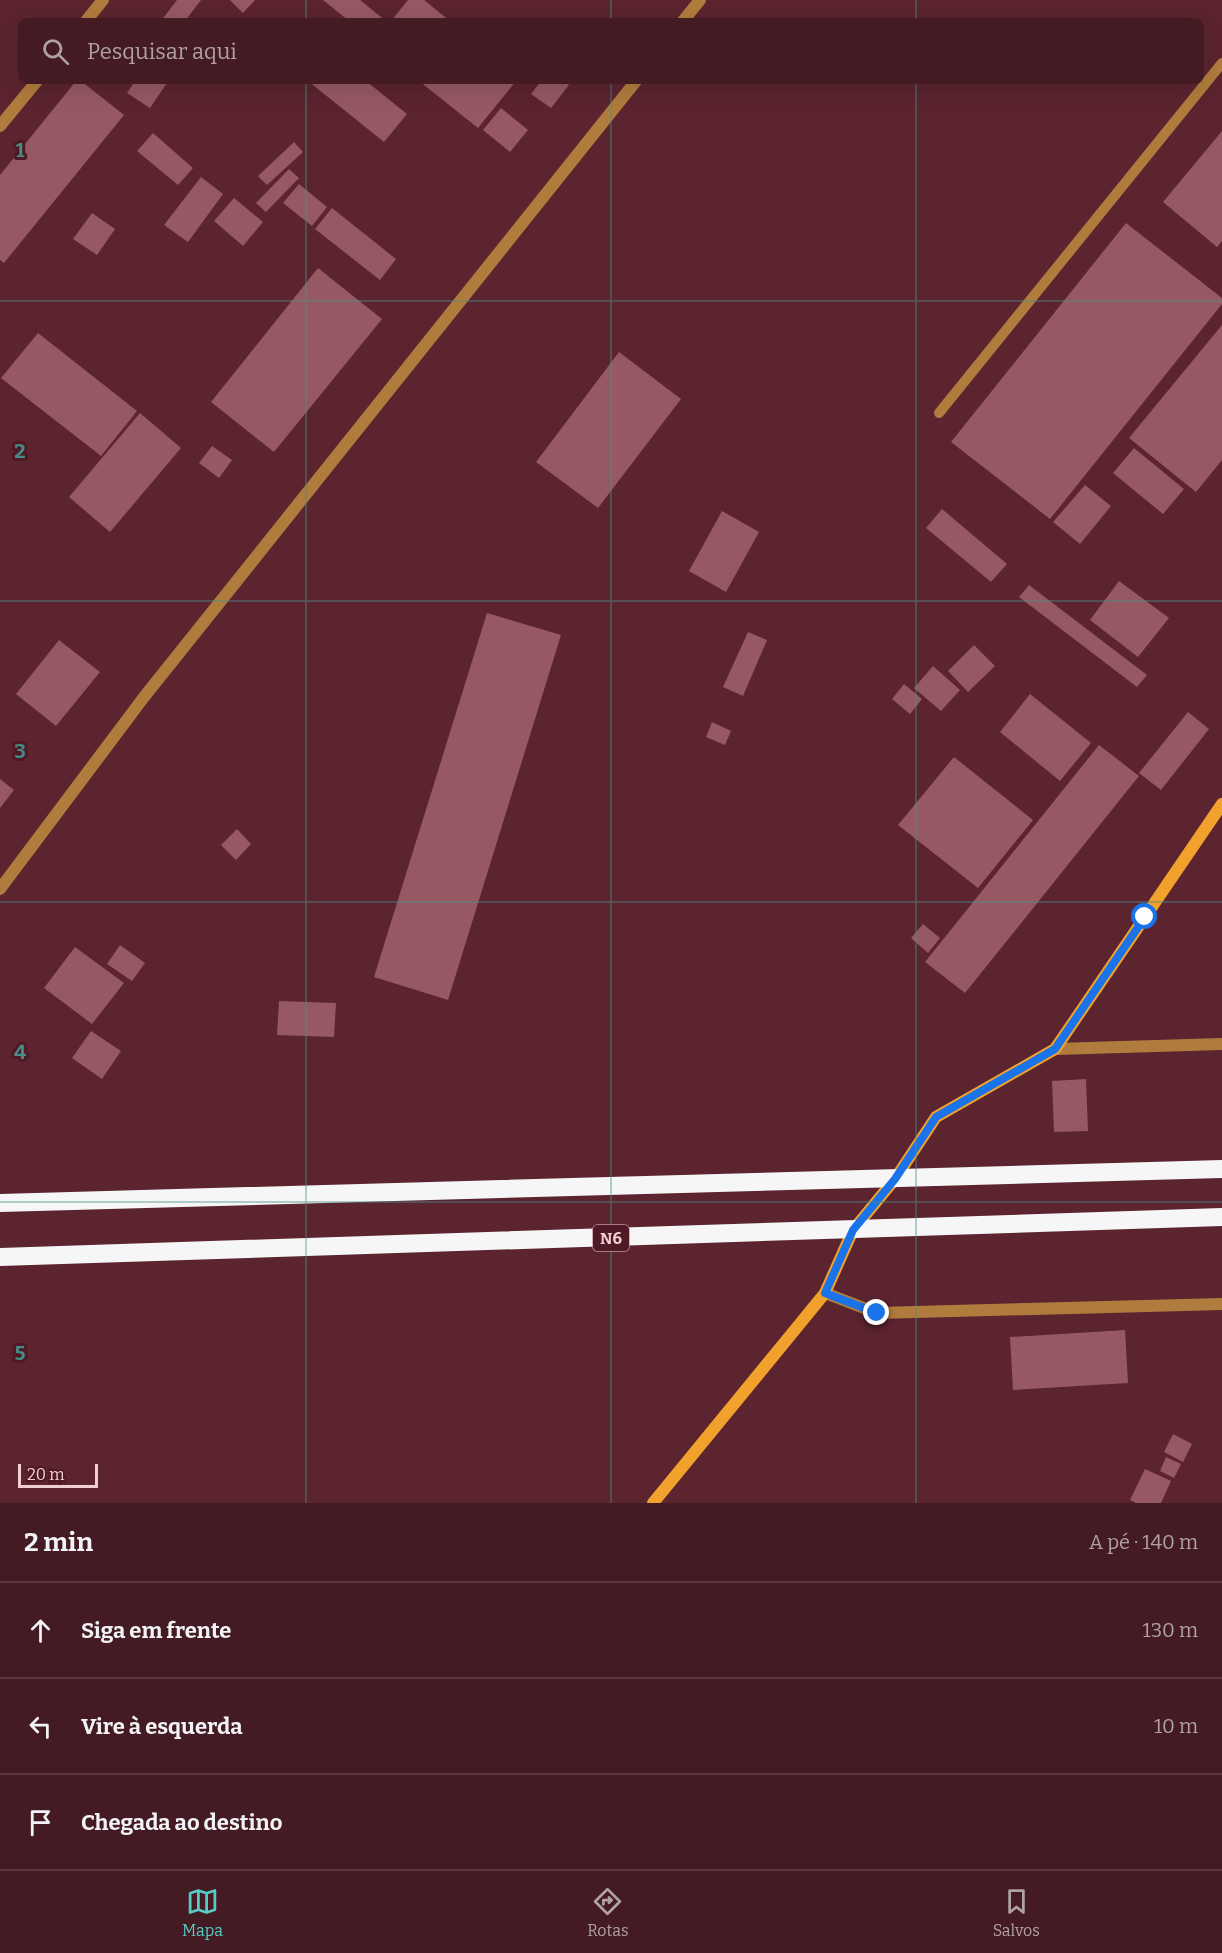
<!DOCTYPE html>
<html lang="pt">
<head>
<meta charset="utf-8">
<style>
	body { margin:0; font-family:Bitter,serif; background:#4b242b; color:#f1f3f6 }
	.scale { position:absolute; left:18px; bottom:15px; width:80px; box-sizing:border-box; padding-left:6px; border:3px solid #f3cfd3; border-top:0; font-size:16px; line-height:21px; white-space:nowrap; color:#f3cfd3; -webkit-text-stroke:4px #4f1925; paint-order:stroke }
	.stop { position:absolute; width:18px; height:18px; margin:-14px; border:4px solid #1a73e8; border-radius:50%; background:#fff }
	.stop.end { background:#1a73e8; border-color:#fff; box-shadow:0 2px 6px #0008 }
	.list { margin:0; padding:0; list-style:none }
	h2 { display:flex; justify-content:space-between; align-items:center; height:78px; margin:0; padding:0 24px; font-size:26px }
	h2 small { font-size:20px; font-weight:400; color:#afa1a6 }
	.list li { display:grid; grid-template-columns:39px 1fr auto; gap:18px; align-items:center; box-sizing:border-box; height:96px; padding:0 24px; border-top:2px solid #5c3941 }
	.list b { display:block; font-size:22px; white-space:nowrap }
	.list em { font-size:20px; font-style:normal; color:#afa1a6 }
	.icon { flex:none; width:33px; height:33px; fill:none; stroke:currentColor; stroke-width:2; stroke-linecap:round; stroke-linejoin:round }
	.map { position:relative; flex:none; width:1222px; height:1503px; overflow:hidden }
	.search { position:absolute; background:#441b23; box-shadow:0 6px 24px #0002; left:18px; right:18px; top:18px; height:66px; display:flex; align-items:center; gap:15px; box-sizing:border-box; padding:0 21px; border-radius:9px; color:#afa1a6; font-size:22px }
	.sheet { height:366px; background:#441b23 }
	nav { display:flex; justify-content:space-around; align-items:center; box-sizing:border-box; height:84px; border-top:2px solid #5c3941; background:#441b23; font-size:16px; color:#afa1a6 }
	nav a { display:grid; justify-items:center; gap:3px }
	nav .on { color:#55cdc6 }
	.map>svg:first-child { display:block }
	.building { fill:#965963 }
	.lines { fill:none; stroke-linecap:round; stroke-linejoin:round }
	.lane { stroke:#b07c3d; stroke-width:10 }
	.street { stroke:#b07c3d; stroke-width:12 }
	.secondary { stroke:#f3a12d; stroke-width:12 }
	.highway { stroke:#f6f6f6; stroke-width:18 }
	.route { stroke:#1a73e8; stroke-width:8 }
	.grid { fill:none; stroke:#488c87; stroke-width:1.5; stroke-opacity:0.55 }
	.labels { text-anchor:middle; dominant-baseline:central; stroke-width:6; stroke-linejoin:round; paint-order:stroke }
	.shield { fill:#4f1925; stroke:#c2989f; stroke-width:1.5 }
	.shield-label { font-size:16px; font-weight:bold; fill:#f3cfd3 }
	.grid-label { font-size:20px; text-anchor:middle; font-weight:bold; fill:#488c87; stroke:#4f1925; stroke-width:6; stroke-linejoin:round; paint-order:stroke }
</style>
</head>
<body>
<div class="map">
<svg width="1222" height="1503" viewBox="0 0 1222 1503">
	<rect width="100%" height="100%" fill="#5b242f"/>
	<path class="building" d="M 177,0 L 201,0 L 185,21 L 161,21 Z
		M 230,0 L 255,0 L 243,13 Z
		M 323,0 L 360,0 L 386,21 L 349,21 Z
		M 408,0 L 424,0 L 450,21 L 391,21 Z
		M 76,81 L 81,81 L 124,115 L 4,263 L 0,260 L 0,175 Z
		M 135,81 L 164,81 L 167,83 L 150,108 L 127,93 Z
		M 308,81 L 366,81 L 407,114 L 384,142 Z
		M 419,81 L 516,81 L 478,128 Z
		M 541,81 L 564,81 L 569,85 L 551,108 L 531,94 Z
		M 501,108 L 528,130 L 510,152 L 483,130 Z
		M 1222,131 L 1222,241 L 1217,247 L 1163,202 Z
		M 153,133 L 193,168 L 178,185 L 137,151 Z
		M 294,142 L 303,152 L 267,185 L 258,176 Z
		M 289,169 L 299,178 L 266,212 L 256,203 Z
		M 201,177 L 223,194 L 188,242 L 164,225 Z
		M 299,184 L 327,207 L 312,226 L 283,203 Z
		M 234,198 L 263,222 L 243,246 L 214,221 Z
		M 332,208 L 396,259 L 380,280 L 315,229 Z
		M 92,213 L 115,229 L 97,255 L 73,239 Z
		M 1126,223 L 1222,298 L 1222,304 L 1050,519 L 951,442 Z
		M 318,268 L 382,319 L 274,452 L 211,402 Z
		M 1222,325 L 1222,460 L 1196,492 L 1129,438 Z
		M 38,333 L 137,411 L 101,456 L 1,378 Z
		M 619,352 L 681,399 L 598,508 L 536,462 Z
		M 140,413 L 181,448 L 110,532 L 69,497 Z
		M 212,446 L 232,460 L 219,478 L 199,463 Z
		M 1134,448 L 1184,489 L 1163,514 L 1113,473 Z
		M 1085,485 L 1111,506 L 1080,544 L 1053,522 Z
		M 942,509 L 1007,564 L 991,582 L 926,528 Z
		M 722,511 L 759,532 L 726,592 L 689,571 Z
		M 1119,581 L 1169,618 L 1138,657 L 1090,620 Z
		M 1029,585 L 1147,675 L 1137,687 L 1019,597 Z
		M 487,613 L 561,635 L 448,1000 L 374,977 Z
		M 748,632 L 767,640 L 743,696 L 723,687 Z
		M 59,640 L 100,672 L 56,726 L 16,694 Z
		M 974,645 L 995,666 L 968,692 L 948,671 Z
		M 933,666 L 960,690 L 941,711 L 914,688 Z
		M 904,684 L 922,699 L 910,714 L 892,699 Z
		M 1030,694 L 1091,743 L 1060,781 L 1000,732 Z
		M 1188,712 L 1209,729 L 1161,790 L 1139,773 Z
		M 712,722 L 731,731 L 725,745 L 706,737 Z
		M 1099,745 L 1139,776 L 965,993 L 925,962 Z
		M 954,757 L 1033,820 L 978,888 L 898,825 Z
		M 0,779 L 14,790 L 0,808 Z
		M 237,829 L 251,844 L 236,860 L 221,845 Z
		M 923,924 L 940,938 L 928,953 L 911,938 Z
		M 120,945 L 145,963 L 132,981 L 107,964 Z
		M 75,947 L 124,983 L 92,1024 L 44,988 Z
		M 279,1001 L 336,1003 L 334,1037 L 277,1035 Z
		M 91,1031 L 121,1051 L 102,1079 L 72,1058 Z
		M 1086,1079 L 1088,1131 L 1054,1132 L 1052,1081 Z
		M 1125,1330 L 1128,1383 L 1013,1390 L 1010,1337 Z
		M 1173,1434 L 1192,1444 L 1183,1462 L 1164,1452 Z
		M 1166,1457 L 1181,1464 L 1174,1478 L 1160,1471 Z
		M 1145,1469 L 1171,1481 L 1161,1503 L 1136,1503 L 1130,1500 Z"/>
	<g class="lines">
		<path class="lane" d="M 939,413 L 1222,63"/>
		<path class="street" d="M 86,21 L 103,0
			M 683,21 L 700,0
			M 0,126 L 37,81
			M 0,889 L 144,697 L 636,81
			M 1055,1049 L 1222,1044
			M 825,1293 L 877,1313 L 1222,1304"/>
		<path class="secondary" d="M 653,1503 L 825,1293 L 853,1230 L 895,1179 L 936,1117 L 1055,1049 L 1222,804"/>
		<path class="highway" d="M 0,1203 L 1222,1169
			M 0,1257 L 1222,1217"/>
	</g>
	<g class="lines">
		<path class="route" d="M 877,1313 L 825,1293 L 853,1230 L 895,1179 L 936,1117 L 1055,1049 L 1145,917"/>
	</g>
	<path class="grid" d="M 306,0 L 306,21M 611,0 L 611,21M 916,0 L 916,21M 306,81 L 306,1503M 611,81 L 611,1503M 916,81 L 916,1503M 0,301 L 1222,301M 0,601 L 1222,601M 0,902 L 1222,902M 0,1202 L 1222,1202"/>
	<g class="labels">
		<rect class="shield" x="593" y="1225" width="36" height="26" rx="4.5"/>
		<g class="shield-label">
			<text x="611" y="1238">N6</text>
		</g>
	</g>
	<g class="grid-label">
		<text x="20" y="157">1</text>
		<text x="20" y="458">2</text>
		<text x="20" y="758">3</text>
		<text x="20" y="1059">4</text>
		<text x="20" y="1360">5</text>
	</g>
</svg>
<div class="scale">20 m</div>
<div class="stop" style="left:1145px;top:917px"></div>
<div class="stop end" style="left:877px;top:1313px"></div>
<div class="search"><svg class="icon" aria-label="search" viewBox="0 0 24 24"><circle cx="10" cy="10" r="6"/><path d="M15 15l6 6"/></svg>Pesquisar aqui</div>
</div>
<section class="sheet">
<h2>2 min<small>A pé · 140 m</small></h2>
<ul class="list">
<li><svg class="icon" aria-label="ahead" viewBox="0 0 24 24"><path d="M12 20V5M6 11l6-6 6 6"/></svg><div><b>Siga em frente</b></div><em>130 m</em></li>
<li><svg class="icon" aria-label="left" viewBox="0 0 24 24"><path d="M17 20v-9H6M10 6l-5 5 5 5"/></svg><div><b>Vire à esquerda</b></div><em>10 m</em></li>
<li><svg class="icon" aria-label="arrive" viewBox="0 0 24 24"><path d="M6 21V4h12l-3 4 3 4H6"/></svg><div><b>Chegada ao destino</b></div></li>
</ul>
</section>
<nav>
<a class="on"><svg class="icon" aria-label="map" viewBox="0 0 24 24"><path d="M3 6l6-2 6 2 6-2v14l-6 2-6-2-6 2zM9 4v14M15 6v14"/></svg>Mapa</a>
<a><svg class="icon" aria-label="directions" viewBox="0 0 24 24"><path d="M12 3l9 9-9 9-9-9zM9 14v-3h6M13 9l2 2-2 2"/></svg>Rotas</a>
<a><svg class="icon" aria-label="saved" viewBox="0 0 24 24"><path d="M7 4h10v16l-5-4-5 4z"/></svg>Salvos</a>
</nav>
</body>
</html>
